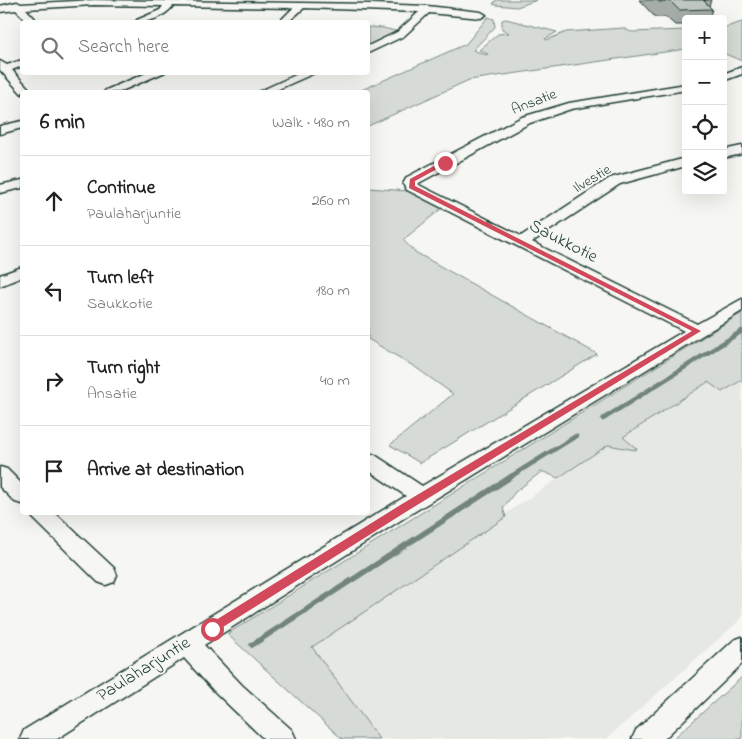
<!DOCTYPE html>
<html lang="en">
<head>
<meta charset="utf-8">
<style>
	body { margin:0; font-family:"Indie Flower",sans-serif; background:#f2f2f2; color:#222 }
	.controls { position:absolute; right:15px; top:15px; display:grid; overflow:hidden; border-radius:5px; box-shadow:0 5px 20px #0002 }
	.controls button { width:45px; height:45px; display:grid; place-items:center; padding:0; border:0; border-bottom:1px solid #e0e0e0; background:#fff; color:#222; font:25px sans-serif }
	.stop { position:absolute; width:15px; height:15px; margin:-11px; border:4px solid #d1495b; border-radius:50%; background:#fff }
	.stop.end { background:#d1495b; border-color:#fff; box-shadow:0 1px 5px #0008 }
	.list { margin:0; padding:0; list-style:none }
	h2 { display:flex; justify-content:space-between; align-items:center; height:65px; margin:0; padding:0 20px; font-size:21px }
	h2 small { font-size:16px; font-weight:400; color:#767676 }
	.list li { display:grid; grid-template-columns:32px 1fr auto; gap:15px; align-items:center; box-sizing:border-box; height:90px; padding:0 20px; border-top:1px solid #e0e0e0 }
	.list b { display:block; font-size:19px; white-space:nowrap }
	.list p { margin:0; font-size:16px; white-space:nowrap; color:#767676 }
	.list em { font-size:16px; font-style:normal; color:#767676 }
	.icon { flex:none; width:28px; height:28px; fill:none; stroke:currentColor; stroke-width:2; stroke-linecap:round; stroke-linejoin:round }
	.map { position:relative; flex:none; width:742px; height:739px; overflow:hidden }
	.search { position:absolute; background:#fff; box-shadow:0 5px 20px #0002; left:20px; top:20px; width:350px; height:55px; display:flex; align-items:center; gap:12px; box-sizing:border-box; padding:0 18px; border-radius:5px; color:#767676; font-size:19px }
	.panel { position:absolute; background:#fff; box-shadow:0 5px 20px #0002; left:20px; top:90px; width:350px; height:425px; border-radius:5px }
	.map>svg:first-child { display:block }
	.built { fill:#e6e8e4 }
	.green { fill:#d6dbd6; stroke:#7a8c85 }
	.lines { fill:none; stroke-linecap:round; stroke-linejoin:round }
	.stream-far1 { stroke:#72847d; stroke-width:4.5 }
	.stream { stroke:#72847d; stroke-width:5.5 }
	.minor-casing { stroke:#1f3d34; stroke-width:3 }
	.minor { fill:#f6f6f2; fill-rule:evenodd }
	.wall { fill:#a6aca8; stroke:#1f3d34 }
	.building { fill:#c1c8c3; stroke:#1f3d34 }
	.route { fill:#d1495b }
	.labels { text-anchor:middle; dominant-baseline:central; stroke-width:4; stroke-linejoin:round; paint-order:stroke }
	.far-street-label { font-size:15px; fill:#1f3d34; stroke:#f6f6f2 }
	.street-label { font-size:18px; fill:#1f3d34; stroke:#f6f6f2 }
</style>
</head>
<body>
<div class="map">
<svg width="742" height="739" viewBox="0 0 742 739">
	<rect width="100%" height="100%" fill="#f6f6f2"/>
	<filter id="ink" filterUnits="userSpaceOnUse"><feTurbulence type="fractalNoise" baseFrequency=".02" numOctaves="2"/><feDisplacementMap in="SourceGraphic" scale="10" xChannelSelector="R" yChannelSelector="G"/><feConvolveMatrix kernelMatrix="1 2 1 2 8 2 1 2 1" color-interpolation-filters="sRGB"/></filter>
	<g filter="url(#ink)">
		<path class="built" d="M 742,378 L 742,618 L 606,739 L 372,739 L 285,662 L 608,445 L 710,381 Z"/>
		<path class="green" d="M 496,0 L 537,0 L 517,7 L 496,5 L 493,4 Z
			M 488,17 L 494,19 L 495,27 L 473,50 L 486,55 L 488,54 L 479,50 L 498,34 L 509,33 L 502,29 L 502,20 L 506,19 L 557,32 L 545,39 L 547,40 L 566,32 L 623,28 L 631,32 L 686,30 L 686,49 L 469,80 L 368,126 L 368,92 L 357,92 L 466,44 Z
			M 742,22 L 742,61 L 723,53 L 723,28 Z
			M 368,27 L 383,28 L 400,32 L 368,48 Z
			M 368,188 L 408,191 L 442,208 L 403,240 L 415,252 L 597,354 L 420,463 L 390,445 L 453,394 L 415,367 L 368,339 Z
			M 742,313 L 742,380 L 722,392 L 708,382 L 623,437 L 637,449 L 635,450 L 608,445 L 558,478 L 544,472 L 541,472 L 515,492 L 503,508 L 506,517 L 312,647 L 379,739 L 342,739 L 227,634 Z
			M 742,677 L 742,739 L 673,739 Z"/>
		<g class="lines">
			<path class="stream-far1" d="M 603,419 L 742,331
				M 510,477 L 576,436"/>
			<path class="stream" d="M 252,645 L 512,476"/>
			<g class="minor-casing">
				<path id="minor" d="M 94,0 L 372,4 L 427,6 L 481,12 L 486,15 L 481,18 L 429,13 L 404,36 L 368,53 L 368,46 L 397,32 L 419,12 L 304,8 L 288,22 L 279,22 L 293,8 L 173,6 C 163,18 150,22 136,22 L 137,20 L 160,10 L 163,6 L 94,5 L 26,9 L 38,22 L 28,22 L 16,10 L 0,12 L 0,6 L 17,2 L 21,4 Z
					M 22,60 L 22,66 L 12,70 L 32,92 L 22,92 L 22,94 L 0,70 L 0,61 L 7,65 Z
					M 742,67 L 742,74 L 723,81 L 723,74 Z
					M 149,72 L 165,72 L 119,92 L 104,92 L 106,90 Z
					M 302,72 L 317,72 L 272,92 L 258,92 Z
					M 686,84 L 686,90 L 571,109 L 530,123 L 417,184 L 521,236 L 610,178 L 686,158 L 686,166 L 620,184 L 532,242 L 697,324 L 742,299 L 742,311 L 412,513 L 204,645 L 242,685 L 292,730 L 296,739 L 264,739 L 213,690 L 184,658 L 57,739 L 20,739 L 24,730 L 406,496 L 368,470 L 368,453 L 375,455 L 422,486 L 684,331 L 407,190 L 403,184 L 407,177 L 522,117 L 569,103 Z
					M 22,121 L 22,128 L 0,134 L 0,126 Z
					M 742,146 L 742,154 L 723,158 L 723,150 Z
					M 22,180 L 22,188 L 0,193 L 0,185 Z
					M 22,267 L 22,277 L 0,286 L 0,275 Z
					M 0,467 L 7,469 L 22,484 L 22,504 L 15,502 L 0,487 Z
					M 30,512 L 54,512 L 114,568 L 117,575 L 114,582 L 106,585 L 98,582 L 33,518 Z
					M 742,637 L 742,664 L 664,739 L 632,739 L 636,730 L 734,640 Z"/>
			</g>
			<use href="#minor" class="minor"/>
		</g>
		<path class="wall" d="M 639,0 L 711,0 L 709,6 L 712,9 L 709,19 L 686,19 L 686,25 L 675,25 L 666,17 L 655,17 Z"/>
		<path class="building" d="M 657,0 L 707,0 L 703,0 L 712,9 L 679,10 L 670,1 L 659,2 Z"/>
	</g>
	<path class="route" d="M 443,161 L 448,163 L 415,181 L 415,186 L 701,331 L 409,510 L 215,632 L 208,632 L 206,629 L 208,625 L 402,504 L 692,331 L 409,188 L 410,179 Z"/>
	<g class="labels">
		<g class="far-street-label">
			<text transform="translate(534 102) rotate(-21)">Ansatie</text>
			<text transform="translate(592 179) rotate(-31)">Ilvestie</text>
		</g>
		<g class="street-label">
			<text transform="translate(563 242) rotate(27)">Saukkotie</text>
			<text transform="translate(144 670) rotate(-32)">Paulaharjuntie</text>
		</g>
	</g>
</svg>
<div class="controls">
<button>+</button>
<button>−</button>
<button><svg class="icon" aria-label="locate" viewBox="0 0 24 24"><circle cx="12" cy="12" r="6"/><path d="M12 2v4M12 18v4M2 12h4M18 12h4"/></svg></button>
<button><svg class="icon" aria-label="layers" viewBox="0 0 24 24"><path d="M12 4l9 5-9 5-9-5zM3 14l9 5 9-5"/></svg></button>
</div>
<div class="stop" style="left:212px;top:629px"></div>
<div class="stop end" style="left:445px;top:163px"></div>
<div class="search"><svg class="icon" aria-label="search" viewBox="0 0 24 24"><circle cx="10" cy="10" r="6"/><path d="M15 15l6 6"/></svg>Search here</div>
<section class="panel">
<h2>6 min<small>Walk · 480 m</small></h2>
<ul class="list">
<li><svg class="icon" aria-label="ahead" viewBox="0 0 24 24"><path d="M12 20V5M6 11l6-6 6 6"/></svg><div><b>Continue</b><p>Paulaharjuntie</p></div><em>260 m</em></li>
<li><svg class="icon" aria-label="left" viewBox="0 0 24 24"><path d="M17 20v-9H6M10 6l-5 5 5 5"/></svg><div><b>Turn left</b><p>Saukkotie</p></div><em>180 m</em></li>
<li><svg class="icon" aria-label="right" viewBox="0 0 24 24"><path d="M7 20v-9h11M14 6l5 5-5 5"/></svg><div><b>Turn right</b><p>Ansatie</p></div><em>40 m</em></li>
<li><svg class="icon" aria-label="arrive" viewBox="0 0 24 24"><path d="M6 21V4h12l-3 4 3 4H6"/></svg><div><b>Arrive at destination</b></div></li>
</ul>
</section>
</div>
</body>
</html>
